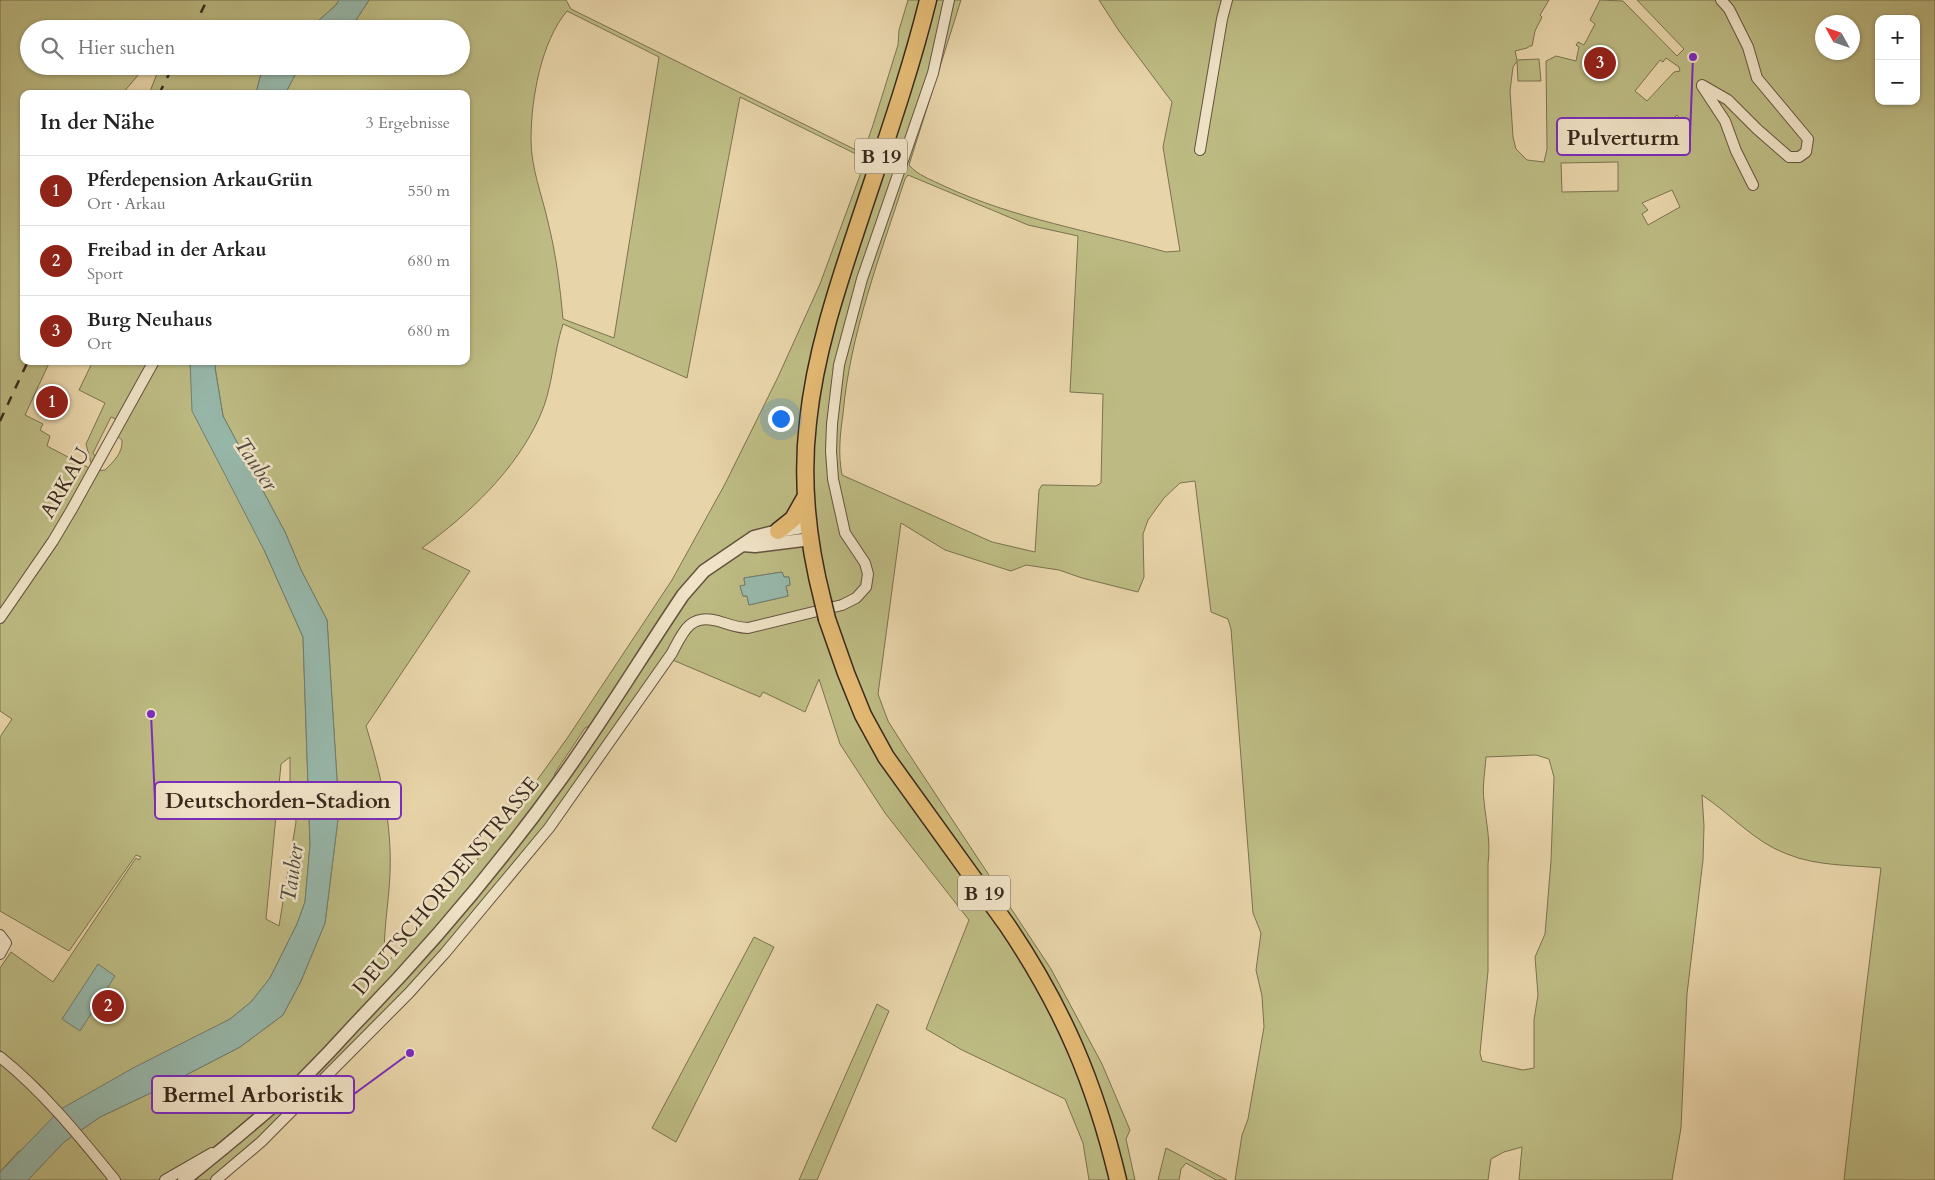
<!DOCTYPE html>
<html lang="de">
<head>
<meta charset="utf-8">
<style>
	body { margin:0; font-family:Cardo,serif; background:#f2f2f2; color:#222 }
	.controls { position:absolute; right:15px; top:15px; display:grid; overflow:hidden; border-radius:10px; box-shadow:0 1px 4px #0004 }
	.controls button { width:45px; height:45px; display:grid; place-items:center; padding:0; border:0; border-bottom:1px solid #e0e0e0; background:#fff; color:#222; font:25px sans-serif }
	.compass { position:absolute; left:1815px; top:15px; width:45px; height:45px; border-radius:50%; background:#fff; box-shadow:0 1px 4px #0004; rotate:310deg }
	.you { position:absolute; left:780px; top:418px; width:18px; height:18px; margin:-12px; border:4px solid #fff; border-radius:50%; background:#1a73e8; box-shadow:0 0 0 8px #1a73e833 }
	.badge { display:grid; place-items:center; width:32px; height:32px; border-radius:50%; background:#8f2418; color:#fff; font-size:16px; font-weight:700 }
	.pin { position:absolute; translate:-50% -50%; border:2px solid #fff; box-shadow:0 1px 5px #0006 }
	.list { margin:0; padding:0; list-style:none }
	h2 { display:flex; justify-content:space-between; align-items:center; height:65px; margin:0; padding:0 20px; font-size:21px }
	h2 small { font-size:16px; font-weight:400; color:#767676 }
	.list li { display:grid; grid-template-columns:32px 1fr auto; gap:15px; align-items:center; box-sizing:border-box; height:70px; padding:0 20px; border-top:1px solid #e0e0e0 }
	.list b { display:block; font-size:19px; white-space:nowrap }
	.list p { margin:0; font-size:16px; white-space:nowrap; color:#767676 }
	.list em { font-size:16px; font-style:normal; color:#767676 }
	.icon { flex:none; width:28px; height:28px; fill:none; stroke:currentColor; stroke-width:2; stroke-linecap:round; stroke-linejoin:round }
	.map { position:relative; flex:none; width:1935px; height:1180px; overflow:hidden }
	.search { position:absolute; background:#fff; box-shadow:0 1px 4px #0004; left:20px; top:20px; width:450px; height:55px; display:flex; align-items:center; gap:12px; box-sizing:border-box; padding:0 18px; border-radius:28px; color:#767676; font-size:19px }
	.panel { position:absolute; background:#fff; box-shadow:0 1px 4px #0004; left:20px; top:90px; width:450px; height:275px; border-radius:10px }
	.map>svg:first-child { display:block }
	.green { fill:#bdbb83; stroke:#7b7250; fill-rule:evenodd }
	.water { fill:#97b8ab; stroke:#717e72 }
	.lines { fill:none; stroke-linecap:round; stroke-linejoin:round }
	.minor-casing { stroke:#65533f; stroke-width:12 }
	.tertiary-casing { stroke:#65533f; stroke-width:15 }
	.primary-casing { stroke:#39281c; stroke-width:19 }
	.minor { stroke:#f0e3c7; stroke-width:10 }
	.tertiary { stroke:#f0e3c7; stroke-width:12 }
	.primary { stroke:#e4ba74; stroke-width:16 }
	.rail { stroke:#39281c; stroke-width:2.5; stroke-dasharray:9 9; stroke-linecap:butt }
	.primary-bridge-casing { stroke:#39281c; stroke-width:19; stroke-linecap:butt }
	.primary-bridge { stroke:#e4ba74; stroke-width:16 }
	.labels { text-anchor:middle; dominant-baseline:central; stroke-width:5; stroke-linejoin:round; paint-order:stroke }
	.shield { fill:#f0e3c7; stroke:#70604f; stroke-width:1 }
	.shield-label { font-size:20px; font-weight:bold; fill:#39281c }
	.street-label { font-size:21px; fill:#39281c; stroke:#f0e3c7 }
	.water-label { font-size:22px; font-style:italic; fill:#504c40; stroke:#f0e3c7 }
	.leader { fill:none; stroke:#7b2cbf; stroke-width:2 }
	.callout-dot { fill:#7b2cbf; stroke:#f0e3c7; stroke-width:2 }
	.callout { fill:#f0e3c7; stroke:#7b2cbf; stroke-width:2 }
	.callout-label { font-size:22px; text-anchor:middle; font-weight:bold; fill:#39281c }
</style>
</head>
<body>
<div class="map">
<svg width="1935" height="1180" viewBox="0 0 1935 1180">
	<rect width="100%" height="100%" fill="#e8d4a9"/>
	<filter id="stains"><feTurbulence type="fractalNoise" baseFrequency=".004" numOctaves="4"/><feColorMatrix values="0 0 0 0 .2 0 0 0 0 .09 0 0 0 0 .02 0 0 0 .5 -.17"/></filter>
	<radialGradient id="worn" r=".72"><stop offset=".6" stop-color="#630" stop-opacity="0"/><stop offset="1" stop-color="#630" stop-opacity=".3"/></radialGradient>
	<path class="green" d="M 0,0 L 339,0 L 336,5 L 309,29 L 29,29 L 29,66 L 146,66 L 122,94 L 24,94 L 24,361 L 50,361 L 25,415 L 43,424 L 40,430 L 50,436 L 47,446 L 93,470 L 86,444 L 105,403 L 79,390 L 93,361 L 190,361 L 190,366 L 265,552 L 303,637 L 310,845 L 305,902 L 297,924 L 270,978 L 251,1002 L 230,1019 L 18,1152 L 0,1172 L 0,1057 L 40,1093 L 44,1089 L 0,1050 L 0,968 L 11,952 L 53,982 L 136,858 L 139,860 L 141,857 L 136,855 L 69,951 L 0,911 L 0,737 L 12,719 L 0,711 ZM 111,417 L 121,421 L 117,436 L 122,440 C 123,453 114,461 105,470 L 94,471 L 99,462 L 93,453 ZM 290,757 L 290,782 L 296,822 L 279,926 L 266,919 L 281,764 Z
		M 369,0 L 566,0 L 571,9 L 854,149 L 861,150 L 866,145 L 873,125 L 898,45 L 899,30 L 908,0 L 961,0 L 909,165 C 917,175 932,180 944,186 C 1015,219 1091,231 1166,252 L 1180,251 L 1163,147 L 1172,102 L 1119,31 L 1099,0 L 1549,0 L 1540,15 L 1542,17 L 1535,31 L 1532,46 L 1530,46 L 1527,48 L 1515,51 L 1517,60 L 1539,59 L 1541,81 L 1518,81 L 1517,61 L 1513,67 L 1510,91 L 1513,137 L 1516,149 L 1527,160 L 1544,162 L 1547,149 L 1546,61 L 1556,56 L 1576,61 L 1579,47 L 1576,45 L 1578,42 L 1584,45 L 1595,24 L 1590,20 L 1600,0 L 1623,1 L 1677,56 L 1684,49 L 1637,0 L 1935,0 L 1935,1180 L 1844,1180 L 1865,998 L 1881,868 C 1850,865 1816,866 1787,854 C 1754,842 1731,814 1702,795 L 1704,826 L 1703,860 L 1687,994 L 1681,1128 L 1672,1180 L 1519,1180 L 1522,1147 L 1504,1152 L 1491,1159 L 1488,1180 L 1235,1180 L 1242,1135 L 1248,1119 L 1264,1027 L 1262,996 L 1256,970 L 1261,933 L 1253,913 L 1231,629 L 1228,619 L 1211,612 L 1195,481 L 1180,483 L 1164,498 L 1148,520 L 1143,534 L 1144,577 L 1138,592 L 1082,578 L 1059,570 L 1026,565 L 1011,571 L 945,550 L 901,523 L 878,694 L 888,721 L 907,751 L 1051,969 L 1102,1064 L 1130,1130 L 1126,1139 L 1135,1180 L 1089,1180 L 1083,1143 L 1065,1099 L 962,1050 L 926,1029 L 969,920 L 885,813 L 840,744 L 819,679 L 805,712 L 763,692 L 760,697 L 668,658 L 549,828 L 445,953 L 409,993 L 261,1142 L 216,1180 L 193,1180 L 209,1166 L 223,1148 L 199,1159 L 165,1180 L 121,1180 L 109,1172 L 115,1180 L 28,1180 L 64,1142 L 100,1117 L 157,1090 L 240,1047 L 283,1015 L 301,981 L 325,923 L 339,811 L 327,620 L 301,570 L 285,532 L 223,416 L 215,367 L 217,361 L 466,361 L 466,94 L 285,94 L 296,73 L 304,66 L 461,66 L 461,29 L 348,29 L 354,23 ZM 567,11 L 659,57 L 614,338 L 563,319 C 560,286 556,254 548,222 C 542,195 531,168 531,140 C 531,99 541,42 567,11 ZM 1879,19 L 1916,19 L 1916,101 L 1879,101 ZM 1822,22 L 1852,22 L 1852,52 L 1822,52 ZM 1666,58 L 1679,67 L 1680,71 L 1674,72 L 1647,101 L 1635,91 L 1660,60 L 1663,62 ZM 740,97 L 866,159 L 820,284 L 778,377 L 725,484 L 672,580 L 568,737 L 515,811 L 462,879 L 385,965 C 382,936 389,904 390,873 C 392,823 381,774 366,726 L 470,571 L 422,548 C 469,514 516,470 540,416 C 553,388 553,354 563,324 L 687,378 ZM 1677,115 L 1682,121 L 1685,119 L 1689,123 L 1672,137 L 1663,127 ZM 1618,162 L 1618,191 L 1562,192 L 1561,163 ZM 908,175 L 1028,225 L 1078,236 L 1070,392 L 1103,394 L 1101,483 L 1096,486 L 1042,485 L 1039,490 L 1035,552 L 992,542 L 842,475 C 838,454 840,435 843,414 C 850,334 880,256 905,179 ZM 1672,190 L 1680,207 L 1648,225 L 1642,214 L 1648,210 L 1642,203 ZM 806,497 L 810,539 L 755,546 L 743,545 C 755,536 767,536 779,530 C 793,523 798,509 806,497 ZM 782,572 L 784,577 L 789,577 L 790,585 L 786,586 L 788,596 L 749,605 L 747,596 L 743,596 L 740,586 L 745,585 L 744,578 ZM 602,719 L 599,725 L 551,791 L 555,773 L 585,728 ZM 1536,755 L 1549,759 L 1554,777 L 1551,861 L 1545,934 L 1535,957 L 1538,995 L 1534,1020 L 1534,1068 L 1523,1070 L 1482,1061 L 1480,1053 L 1488,971 L 1488,864 C 1491,842 1486,822 1484,801 C 1482,787 1485,772 1486,757 Z
		M 160,66 L 266,66 L 260,77 L 256,94 L 149,94 Z
		M 754,937 L 774,947 L 676,1142 L 652,1128 Z
		M 877,1004 L 889,1011 L 817,1180 L 799,1180 Z
		M 1166,1148 L 1227,1180 L 1216,1180 L 1186,1163 L 1181,1169 L 1179,1180 L 1158,1180 Z"/>
	<path class="water" d="M 339,0 L 369,0 L 354,23 L 348,29 L 309,29 L 336,5 Z
		M 266,66 L 304,66 L 296,73 L 285,94 L 256,94 L 260,77 Z
		M 190,361 L 217,361 L 215,368 L 223,416 L 285,532 L 301,570 L 327,620 L 339,811 L 325,923 L 301,981 L 283,1015 L 240,1047 L 157,1090 L 100,1117 L 64,1142 L 28,1180 L 0,1180 L 0,1172 L 61,1109 L 133,1068 L 230,1019 L 251,1002 L 270,978 L 297,924 L 305,902 L 310,845 L 303,637 L 265,552 L 192,411 Z
		M 782,572 L 784,577 L 789,577 L 790,585 L 786,586 L 788,596 L 749,605 L 747,596 L 743,596 L 740,586 L 745,585 L 744,578 Z
		M 98,964 L 115,976 L 80,1031 L 62,1019 Z"/>
	<g class="lines">
		<g class="minor-casing">
			<path id="minor" d="M 1702,85 L 1728,100 L 1757,129 L 1789,157 L 1799,157 L 1806,152 L 1808,139 L 1757,78 L 1748,47 L 1729,9 L 1721,0
				M 1702,86 L 1725,121 L 1736,151 L 1753,185
				M 1200,150 L 1222,19 L 1227,0
				M 0,618 L 53,541 L 72,509 L 154,361
				M 0,935 L 6,943 L 0,954
				M 0,1057 C 43,1091 80,1137 115,1180
				M 165,1180 L 212,1153
				M 216,1180 L 261,1142 L 409,993 L 445,953 L 549,828 L 672,653 C 683,632 690,613 718,621 C 728,624 737,628 748,628 L 842,605 L 856,598 L 866,587 L 868,574 L 865,563 L 845,533 L 833,479 L 831,451 L 832,424 L 839,365 L 862,279 L 933,73 L 949,0"/>
		</g>
		<g class="tertiary-casing">
			<path id="tertiary" d="M 743,545 L 755,546 L 811,539
				M 184,1180 C 224,1148 263,1116 300,1082 C 319,1063 338,1043 356,1023 C 430,947 499,865 561,779 C 604,719 642,656 683,595 L 704,571 L 754,537 L 778,531 L 809,526"/>
		</g>
		<g class="primary-casing">
			<path id="primary" d="M 778,531 L 793,519 L 806,496
				M 823,602 C 808,544 801,482 808,422 C 815,355 836,291 857,228 C 882,152 909,77 928,0
				M 827,619 L 846,673 L 863,715 L 886,757 L 1007,925 C 1063,1008 1095,1083 1118,1180"/>
		</g>
		<use href="#minor" class="minor"/>
		<use href="#tertiary" class="tertiary"/>
		<use href="#primary" class="primary"/>
		<path class="rail" d="M 193,29 L 207,0
			M 159,94 L 173,66
			M 0,421 L 28,361"/>
		<g class="primary-bridge-casing">
			<path id="primary-bridge" d="M 823,602 L 827,619"/>
		</g>
		<use href="#primary-bridge" class="primary-bridge"/>
	</g>
	<g class="labels">
		<g class="shield">
			<rect x="855" y="138.5" width="52" height="35" rx="4"/>
			<rect x="958" y="875.5" width="52" height="35" rx="4"/>
		</g>
		<g class="shield-label">
			<text x="881" y="156">B 19</text>
			<text x="984" y="893">B 19</text>
		</g>
		<g class="street-label">
			<text transform="translate(65 483) rotate(-60)">ARKAU</text>
			<text transform="translate(446 886) rotate(-50)">DEUTSCHORDENSTRASSE</text>
		</g>
		<g class="water-label">
			<text transform="translate(256 464) rotate(56)">Tauber</text>
			<text transform="translate(292 873) rotate(-82)">Tauber</text>
		</g>
	</g>
	<path class="leader" d="M1693 57L1690 137M151 714L155 801M410 1053L354 1094"/>
	<g class="callout-dot">
		<circle cx="1693" cy="57" r="5"/>
		<circle cx="151" cy="714" r="5"/>
		<circle cx="410" cy="1053" r="5"/>
	</g>
	<g class="callout">
		<rect x="1557" y="118" width="133" height="37" rx="5"/>
		<rect x="155" y="782" width="246" height="37" rx="5"/>
		<rect x="152" y="1076" width="202" height="37" rx="5"/>
	</g>
	<g class="callout-label">
		<text x="1623" y="145">Pulverturm</text>
		<text x="278" y="808">Deutschorden-Stadion</text>
		<text x="253" y="1102">Bermel Arboristik</text>
	</g>
	<rect width="100%" height="100%" filter="url(#stains)"/>
	<rect width="100%" height="100%" fill="url(#worn)"/>
</svg>
<div class="controls">
<button>+</button>
<button>−</button>
</div>
<svg class="compass" viewBox="-18 -18 36 36"><path d="M0-13l5 13h-10z" fill="#e53935"/><path d="M0 13l5-13h-10z" fill="#767676"/></svg>
<div class="you"></div>
<div class="pin badge" style="left:52px;top:402px">1</div>
<div class="pin badge" style="left:108px;top:1006px">2</div>
<div class="pin badge" style="left:1600px;top:63px">3</div>
<div class="search"><svg class="icon" aria-label="search" viewBox="0 0 24 24"><circle cx="10" cy="10" r="6"/><path d="M15 15l6 6"/></svg>Hier suchen</div>
<section class="panel">
<h2>In der Nähe<small>3 Ergebnisse</small></h2>
<ul class="list">
<li><span class="badge">1</span><div><b>Pferdepension ArkauGrün</b><p>Ort · Arkau</p></div><em>550 m</em></li>
<li><span class="badge">2</span><div><b>Freibad in der Arkau</b><p>Sport</p></div><em>680 m</em></li>
<li><span class="badge">3</span><div><b>Burg Neuhaus</b><p>Ort</p></div><em>680 m</em></li>
</ul>
</section>
</div>
</body>
</html>
